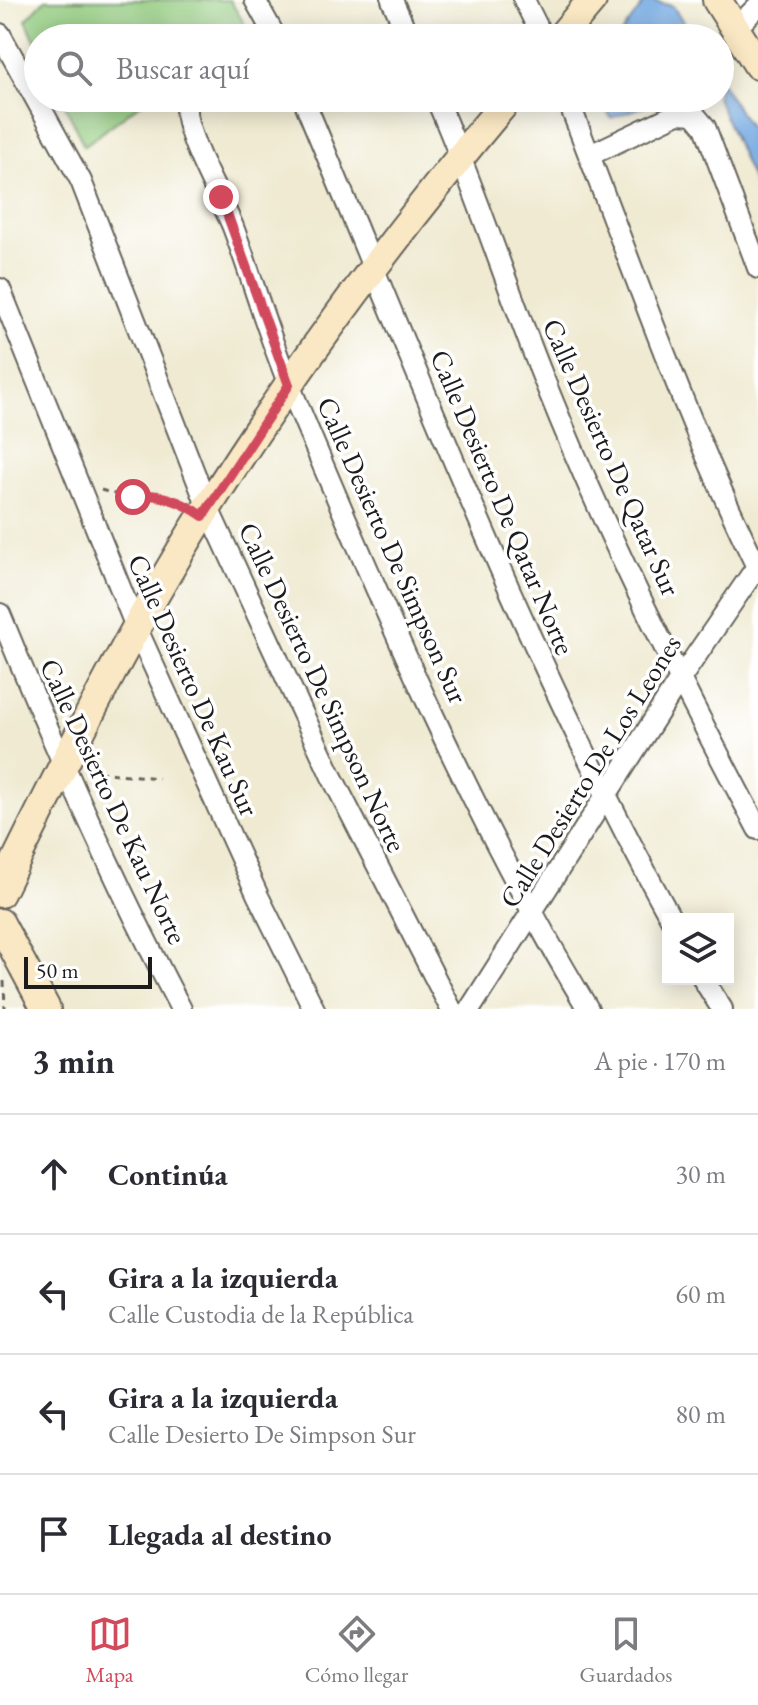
<!DOCTYPE html>
<html lang="es">
<head>
<meta charset="utf-8">
<style>
	body { margin:0; font-family:"EB Garamond",serif; background:#f2f2f3; color:#2b2b33 }
	.controls { position:absolute; right:24px; bottom:24px; display:grid; overflow:hidden; border-radius:0px; box-shadow:0 4px 20px #0003 }
	.controls button { width:72px; height:72px; display:grid; place-items:center; padding:0; border:0; border-bottom:2px solid #e1e1e2; background:#fff; color:#2b2b33; font:40px sans-serif }
	.scale { position:absolute; left:24px; bottom:20px; width:128px; box-sizing:border-box; padding-left:8px; border:4px solid #1c1c1c; border-top:0; font-size:22px; line-height:28px; white-space:nowrap; color:#1c1c1c; -webkit-text-stroke:6px #fff; paint-order:stroke }
	.stop { position:absolute; width:24px; height:24px; margin:-18px; border:6px solid #d1495b; border-radius:50%; background:#fff }
	.stop.end { background:#d1495b; border-color:#fff; box-shadow:0 2px 8px #0008 }
	.list { margin:0; padding:0; list-style:none }
	h2 { display:flex; justify-content:space-between; align-items:center; height:104px; margin:0; padding:0 32px; font-size:34px }
	h2 small { font-size:26px; font-weight:400; color:#7c7c81 }
	.list li { display:grid; grid-template-columns:52px 1fr auto; gap:24px; align-items:center; box-sizing:border-box; height:120px; padding:0 32px; border-top:2px solid #e1e1e2 }
	.list b { display:block; font-size:30px; white-space:nowrap }
	.list p { margin:0; font-size:26px; white-space:nowrap; color:#7c7c81 }
	.list em { font-size:26px; font-style:normal; color:#7c7c81 }
	.icon { flex:none; width:44px; height:44px; fill:none; stroke:currentColor; stroke-width:2; stroke-linecap:round; stroke-linejoin:round }
	.map { position:relative; flex:none; width:758px; height:1009px; overflow:hidden }
	.search { position:absolute; background:#fff; box-shadow:0 4px 20px #0003; left:24px; right:24px; top:24px; height:88px; display:flex; align-items:center; gap:20px; box-sizing:border-box; padding:0 28px; border-radius:44px; color:#7c7c81; font-size:30px }
	.sheet { height:584px; background:#fff }
	nav { display:flex; justify-content:space-around; align-items:center; box-sizing:border-box; height:112px; border-top:2px solid #e1e1e2; background:#fff; font-size:22px; color:#7c7c81 }
	nav a { display:grid; justify-items:center; gap:4px }
	nav .on { color:#d1495b }
	.map>svg:first-child { display:block }
	.green { fill:#92ca7e; stroke:#57734d; stroke-width:2 }
	.water { fill:#73a8e1; stroke:#48627e; stroke-width:2 }
	.lines { fill:none; stroke-linecap:round; stroke-linejoin:round }
	.street-casing { stroke:#66645b; stroke-width:24 }
	.secondary-casing { stroke:#66645b; stroke-width:32 }
	.path { stroke:#66645b; stroke-width:3; stroke-dasharray:6 6; stroke-linecap:butt }
	.street { stroke:#fff; stroke-width:20 }
	.secondary { stroke:#fae7c3; stroke-width:28 }
	.route { stroke:#d1495b; stroke-width:10 }
	.labels { text-anchor:middle; dominant-baseline:central; stroke-width:7; stroke-linejoin:round; paint-order:stroke }
	.street-label { font-size:28px; fill:#1c1c1c; stroke:#fff }
</style>
</head>
<body>
<div class="map">
<svg width="758" height="1009" viewBox="0 0 758 1009">
	<rect width="100%" height="100%" fill="#fff"/>
	<filter id="ink" filterUnits="userSpaceOnUse"><feTurbulence type="fractalNoise" baseFrequency=".0125" numOctaves="2"/><feDisplacementMap in="SourceGraphic" scale="16" xChannelSelector="R" yChannelSelector="G"/><feConvolveMatrix kernelMatrix="1 2 1 2 8 2 1 2 1" color-interpolation-filters="sRGB"/></filter>
	<filter id="wash" filterUnits="userSpaceOnUse"><feTurbulence type="fractalNoise" baseFrequency=".006" numOctaves="4" result="noise"/><feDisplacementMap in="SourceGraphic" scale="32" xChannelSelector="R" yChannelSelector="G"/><feGaussianBlur stdDeviation="1.8" result="paint"/><feColorMatrix in="noise" values="0 0 0 0 0 0 0 0 0 0 0 0 0 0 0 0 0 1.4 0 .05"/><feComposite in="paint" operator="in"/></filter>
	<g filter="url(#wash)">
		<rect width="100%" height="100%" fill="#efead1"/>
		<path class="green" d="M 45,0 L 230,0 L 245,25 L 227,38 L 38,38 L 38,47 L 26,20 Z
			M 62,98 L 148,98 L 84,146 Z"/>
		<path class="water" d="M 646,0 L 673,6 L 693,38 L 618,38 Z
			M 720,81 L 758,141 L 758,194 L 717,98 Z
			M 600,98 L 669,98 L 611,118 Z"/>
	</g>
	<g filter="url(#ink)">
		<g class="lines">
			<g class="street-casing">
				<path id="street" d="M 255,0 L 276,38
					M 392,0 L 409,38
					M 524,0 L 543,38
					M 735,29 L 758,6
					M 0,34 L 81,181 L 208,508 L 332,777 L 451,1009
					M 187,98 C 178,126 221,197 233,227 C 253,280 268,335 290,387 C 379,599 469,812 588,1009
					M 303,98 C 419,375 526,655 671,919
					M 436,98 C 478,194 509,295 549,392 C 609,541 682,687 758,829
					M 567,98 C 629,256 683,416 758,569
					M 590,155 L 678,113 L 694,114 L 705,127 L 758,268
					M 0,289 L 136,627 L 258,896 L 314,1009
					M 0,614 C 55,749 113,880 181,1009
					M 703,979 L 722,1009
					M 470,1009 L 680,679 L 758,565"/>
			</g>
			<g class="secondary-casing">
				<path id="secondary" d="M 717,0 L 758,65
					M 560,38 L 592,0
					M 0,893 C 64,762 129,632 207,508 C 297,365 400,228 509,98
					M 0,923 L 46,1009"/>
			</g>
			<path class="path" d="M 101,490 L 128,498 L 142,495 L 183,503
				M 87,771 L 159,778
				M 4,981 L 5,1009"/>
			<use href="#street" class="street"/>
			<use href="#secondary" class="secondary"/>
		</g>
	</g>
	<g class="lines" filter="url(#ink)">
		<path class="route" d="M 133,497 C 155,490 185,503 203,516 L 289,385 L 221,197"/>
	</g>
	<g class="labels">
		<g class="street-label">
			<text transform="translate(612 457) rotate(66)">Calle Desierto De Qatar Sur</text>
			<text transform="translate(503 502) rotate(67)">Calle Desierto De Qatar Norte</text>
			<text transform="translate(393 550) rotate(66)">Calle Desierto De Simpson Sur</text>
			<text transform="translate(194 685) rotate(66)">Calle Desierto De Kau Sur</text>
			<text transform="translate(323 687) rotate(65)">Calle Desierto De Simpson Norte</text>
			<text transform="translate(590 771) rotate(-58)">Calle Desierto De Los Leones</text>
			<text transform="translate(114 801) rotate(65)">Calle Desierto De Kau Norte</text>
		</g>
	</g>
</svg>
<div class="controls">
<button><svg class="icon" aria-label="layers" viewBox="0 0 24 24"><path d="M12 4l9 5-9 5-9-5zM3 14l9 5 9-5"/></svg></button>
</div>
<div class="scale">50 m</div>
<div class="stop" style="left:133px;top:497px"></div>
<div class="stop end" style="left:221px;top:197px"></div>
<div class="search"><svg class="icon" aria-label="search" viewBox="0 0 24 24"><circle cx="10" cy="10" r="6"/><path d="M15 15l6 6"/></svg>Buscar aquí</div>
</div>
<section class="sheet">
<h2>3 min<small>A pie · 170 m</small></h2>
<ul class="list">
<li><svg class="icon" aria-label="ahead" viewBox="0 0 24 24"><path d="M12 20V5M6 11l6-6 6 6"/></svg><div><b>Continúa</b></div><em>30 m</em></li>
<li><svg class="icon" aria-label="left" viewBox="0 0 24 24"><path d="M17 20v-9H6M10 6l-5 5 5 5"/></svg><div><b>Gira a la izquierda</b><p>Calle Custodia de la República</p></div><em>60 m</em></li>
<li><svg class="icon" aria-label="left" viewBox="0 0 24 24"><path d="M17 20v-9H6M10 6l-5 5 5 5"/></svg><div><b>Gira a la izquierda</b><p>Calle Desierto De Simpson Sur</p></div><em>80 m</em></li>
<li><svg class="icon" aria-label="arrive" viewBox="0 0 24 24"><path d="M6 21V4h12l-3 4 3 4H6"/></svg><div><b>Llegada al destino</b></div></li>
</ul>
</section>
<nav>
<a class="on"><svg class="icon" aria-label="map" viewBox="0 0 24 24"><path d="M3 6l6-2 6 2 6-2v14l-6 2-6-2-6 2zM9 4v14M15 6v14"/></svg>Mapa</a>
<a><svg class="icon" aria-label="directions" viewBox="0 0 24 24"><path d="M12 3l9 9-9 9-9-9zM9 14v-3h6M13 9l2 2-2 2"/></svg>Cómo llegar</a>
<a><svg class="icon" aria-label="saved" viewBox="0 0 24 24"><path d="M7 4h10v16l-5-4-5 4z"/></svg>Guardados</a>
</nav>
</body>
</html>
